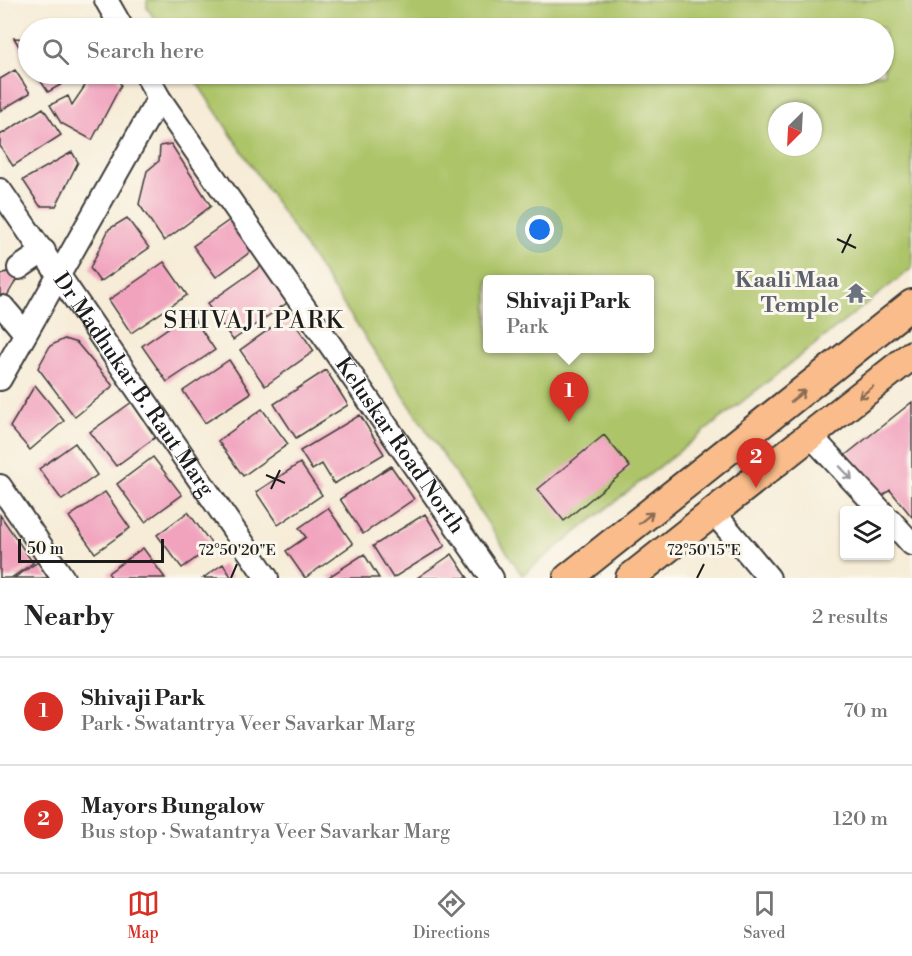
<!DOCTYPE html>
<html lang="en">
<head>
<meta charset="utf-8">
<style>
	body { margin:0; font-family:"Libre Bodoni",serif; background:#f6f6f6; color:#222 }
	.controls { position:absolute; right:18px; bottom:18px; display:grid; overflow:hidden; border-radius:6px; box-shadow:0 2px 4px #0004 }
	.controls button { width:54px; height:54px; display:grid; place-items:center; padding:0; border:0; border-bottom:2px solid #e0e0e0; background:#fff; color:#222; font:30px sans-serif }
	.compass { position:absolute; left:768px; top:102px; width:54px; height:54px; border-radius:50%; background:#fff; box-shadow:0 2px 4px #0004; rotate:204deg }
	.scale { position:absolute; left:18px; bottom:15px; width:146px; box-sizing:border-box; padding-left:6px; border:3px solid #1c1c1c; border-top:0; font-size:16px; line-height:21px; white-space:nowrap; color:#1c1c1c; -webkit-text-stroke:4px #fbf7ec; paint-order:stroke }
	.you { position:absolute; left:540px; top:230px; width:21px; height:21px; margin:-15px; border:4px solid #fff; border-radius:50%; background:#1a73e8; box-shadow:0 0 0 9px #1a73e833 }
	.badge { display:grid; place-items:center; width:39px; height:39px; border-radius:50%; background:#d93025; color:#fff; font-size:20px; font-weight:700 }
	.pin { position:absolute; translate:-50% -50px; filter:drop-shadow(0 2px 3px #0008) }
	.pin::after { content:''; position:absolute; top:32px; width:21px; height:18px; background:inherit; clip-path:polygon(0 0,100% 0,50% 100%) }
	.popup { position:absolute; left:483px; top:275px; width:171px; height:78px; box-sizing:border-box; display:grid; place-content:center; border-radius:6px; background:#fff; filter:drop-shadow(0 2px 4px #0005); font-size:20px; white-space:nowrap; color:#767676 }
	.popup b { font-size:22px; color:#222 }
	.popup::after { content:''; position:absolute; left:50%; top:100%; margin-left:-12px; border:12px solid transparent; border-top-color:#fff }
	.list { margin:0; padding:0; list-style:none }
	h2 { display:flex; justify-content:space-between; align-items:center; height:78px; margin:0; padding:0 24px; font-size:26px }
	h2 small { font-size:20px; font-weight:400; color:#767676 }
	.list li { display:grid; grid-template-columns:39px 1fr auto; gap:18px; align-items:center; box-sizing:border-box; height:108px; padding:0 24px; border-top:2px solid #e0e0e0 }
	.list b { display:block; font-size:22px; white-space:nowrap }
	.list p { margin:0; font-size:20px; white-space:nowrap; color:#767676 }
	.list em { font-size:20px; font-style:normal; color:#767676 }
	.icon { flex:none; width:33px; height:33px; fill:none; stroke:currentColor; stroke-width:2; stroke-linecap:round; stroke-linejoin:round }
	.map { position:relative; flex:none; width:912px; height:578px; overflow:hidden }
	.search { position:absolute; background:#fff; box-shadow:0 2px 4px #0004; left:18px; right:18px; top:18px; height:66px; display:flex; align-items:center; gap:15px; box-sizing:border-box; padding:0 21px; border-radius:33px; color:#767676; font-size:22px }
	.sheet { height:294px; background:#fff }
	nav { display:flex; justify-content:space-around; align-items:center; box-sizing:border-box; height:84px; border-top:2px solid #e0e0e0; background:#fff; font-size:16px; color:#767676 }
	nav a { display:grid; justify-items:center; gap:3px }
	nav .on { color:#d93025 }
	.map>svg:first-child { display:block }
	.green { fill:#adc469; stroke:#647042; stroke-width:1.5; fill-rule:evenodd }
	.building { fill:#f1a3be }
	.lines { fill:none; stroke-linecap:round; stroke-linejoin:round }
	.minor-casing { stroke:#3d3b38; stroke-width:26 }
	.major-casing { stroke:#3d3b38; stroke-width:32 }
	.minor { stroke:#fff; stroke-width:22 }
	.major { stroke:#f9bc8a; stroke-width:28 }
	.oneway { stroke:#8a6c53 }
	.oneway2 { stroke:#999 }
	.ticks { fill:none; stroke:#1c1c1c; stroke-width:2 }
	.labels { text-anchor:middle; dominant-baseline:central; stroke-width:6; stroke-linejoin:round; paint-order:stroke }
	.worship-label { font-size:22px; font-weight:bold; fill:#5b616d; stroke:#fbf7ec; text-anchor:end }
	.street-label { font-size:22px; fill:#1c1c1c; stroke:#fbf7ec }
	.neighbourhood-label { font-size:24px; letter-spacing:1.5px; fill:#1c1c1c; stroke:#fbf7ec }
	.ticks-label { font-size:15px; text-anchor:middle; fill:#1c1c1c; stroke:#fbf7ec; stroke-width:6; stroke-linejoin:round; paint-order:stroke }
</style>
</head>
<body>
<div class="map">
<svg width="912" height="578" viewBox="0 0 912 578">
	<rect width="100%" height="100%" fill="#fbf7ec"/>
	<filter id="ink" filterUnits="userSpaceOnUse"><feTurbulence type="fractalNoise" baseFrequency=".0167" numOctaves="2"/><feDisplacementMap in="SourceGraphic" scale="12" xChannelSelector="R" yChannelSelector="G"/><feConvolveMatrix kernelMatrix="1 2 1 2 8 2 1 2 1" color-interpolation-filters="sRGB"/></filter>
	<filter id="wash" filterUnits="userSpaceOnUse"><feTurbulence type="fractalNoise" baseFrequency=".008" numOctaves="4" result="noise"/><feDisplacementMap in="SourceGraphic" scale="24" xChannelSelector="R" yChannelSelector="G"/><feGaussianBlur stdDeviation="1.35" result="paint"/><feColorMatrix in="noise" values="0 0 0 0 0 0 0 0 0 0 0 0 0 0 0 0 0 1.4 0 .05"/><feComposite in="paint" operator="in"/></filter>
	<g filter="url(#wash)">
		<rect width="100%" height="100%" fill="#f6ecd7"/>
		<path class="green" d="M 147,0 L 912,0 L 912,268 L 522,575 L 191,74 L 884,74 L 884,28 L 161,28 L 147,8 ZM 777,111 L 813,111 L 813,147 L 777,147 ZM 488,280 L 650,280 L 650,348 L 488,348 Z"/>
		<g id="blocks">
			<path class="building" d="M 14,38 L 28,39 L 28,61 Z
				M 15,70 L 30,93 L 0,111 L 0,79 Z
				M 36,74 L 55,74 L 62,84 L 48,92 Z
				M 84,74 L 115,74 L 121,85 L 92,140 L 61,123 L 50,105 L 68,96 L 72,105 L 87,83 Z
				M 43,108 L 61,135 L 13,166 L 0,146 L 0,135 Z
				M 171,144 L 211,206 L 164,241 L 139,204 L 147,171 L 159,161 L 160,146 Z
				M 72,152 L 78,162 L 56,206 L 40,206 L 23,180 Z
				M 127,218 L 149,248 L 100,282 L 90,268 L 109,229 Z
				M 231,219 L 253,250 L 216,277 L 193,246 Z
				M 164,262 L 187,295 L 131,333 L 109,300 Z
				M 16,266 L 19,275 L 0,308 L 0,276 Z
				M 261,266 L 287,303 L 233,340 L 207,304 Z
				M 190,313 L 215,350 L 167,382 L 142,346 Z
				M 289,315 L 314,351 L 265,386 L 240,350 Z
				M 64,339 L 77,343 L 113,386 L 75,417 L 38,368 L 50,346 Z
				M 229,360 L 251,393 L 205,423 L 183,391 Z
				M 326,370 L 348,405 L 296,438 L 274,404 Z
				M 35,385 L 64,421 L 30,450 L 10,427 Z
				M 132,402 L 157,436 L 116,466 L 90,432 Z
				M 912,402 L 912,517 L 890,490 L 878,500 L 843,457 Z
				M 262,409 L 288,444 L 243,476 L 218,441 Z
				M 360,415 L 384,454 L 334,484 L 322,464 L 312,470 L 300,451 Z
				M 604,435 L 630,467 L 564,521 L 538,489 Z
				M 75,443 L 97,475 L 62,500 L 39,469 Z
				M 153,457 L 182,495 L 145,522 L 117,484 Z
				M 300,463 L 322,495 L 278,525 L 256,492 Z
				M 391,466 L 414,499 L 363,534 L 340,499 Z
				M 105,492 L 130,528 L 95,553 L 69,517 Z
				M 328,508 L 353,544 L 305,578 L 286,551 L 306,537 L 299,528 Z
				M 188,512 L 213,546 L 182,568 L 157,535 Z
				M 425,514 L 445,546 L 393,578 L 373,546 Z
				M 0,515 L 33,563 L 11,578 L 0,578 Z
				M 143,548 L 165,578 L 112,578 L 108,573 Z
				M 364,554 L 379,578 L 327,578 Z
				M 452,554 L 468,578 L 417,578 Z
				M 38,562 L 48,578 L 14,578 Z
				M 223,564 L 232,578 L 203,578 Z"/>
		</g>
	</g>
	<g filter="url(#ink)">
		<use href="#blocks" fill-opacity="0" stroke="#3d3b38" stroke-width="1.5"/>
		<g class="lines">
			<g class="minor-casing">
				<g id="minor">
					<path d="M 106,0 L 122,28"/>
					<path id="s1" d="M 146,74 L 159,98 L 492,578"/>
					<path id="s2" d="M 0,190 L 267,578"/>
					<path d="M 19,268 L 44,251"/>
					<path d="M 3,307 L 25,333"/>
					<path d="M 0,379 L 159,98"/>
					<path d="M 811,436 L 881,511"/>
					<path d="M 0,486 L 63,578"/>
					<path d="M 714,513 L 769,578"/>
					<path d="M 890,520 L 912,544"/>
				</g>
			</g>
			<g class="major-casing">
				<path id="major" d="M 568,578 L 912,304
					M 630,578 L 912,355"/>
			</g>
			<use href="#minor" class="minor"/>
			<use href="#major" class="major"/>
		</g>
		<defs><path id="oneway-shaft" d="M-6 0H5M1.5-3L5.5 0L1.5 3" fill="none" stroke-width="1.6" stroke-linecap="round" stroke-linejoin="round" transform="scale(1.5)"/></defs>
		<g class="oneway">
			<use href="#oneway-shaft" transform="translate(866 392) rotate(142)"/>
			<use href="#oneway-shaft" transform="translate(798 396) rotate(-39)"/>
			<use href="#oneway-shaft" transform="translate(646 518) rotate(-39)"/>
		</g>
		<use class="oneway2" href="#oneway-shaft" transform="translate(846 473) rotate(47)"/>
	</g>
	<path class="ticks" d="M 837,239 L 856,248M 842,253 L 851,234M 266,475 L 285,483M 271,489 L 280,470M 231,578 L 237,564M 697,578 L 704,564"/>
	<defs>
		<g id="temple-bare" transform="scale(1.62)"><path d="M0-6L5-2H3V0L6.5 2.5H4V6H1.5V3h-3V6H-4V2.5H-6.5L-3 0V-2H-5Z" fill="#6b7280" stroke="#fbf7ec" stroke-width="2.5" paint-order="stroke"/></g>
	</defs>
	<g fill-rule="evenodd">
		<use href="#temple-bare" x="856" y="293"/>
	</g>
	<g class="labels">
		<g class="worship-label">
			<text x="839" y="280">Kaali Maa<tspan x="839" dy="25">Temple</tspan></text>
		</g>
		<g class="street-label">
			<text stroke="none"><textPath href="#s2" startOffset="236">Dr Madhukar B. Raut Marg</textPath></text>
			<text stroke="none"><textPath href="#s1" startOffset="450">Keluskar Road North</textPath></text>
		</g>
		<g class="neighbourhood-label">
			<text x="254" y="321">SHIVAJI PARK</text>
		</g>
	</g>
	<g class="ticks-label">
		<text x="237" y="555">72°50'20"E</text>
		<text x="704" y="555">72°50'15"E</text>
	</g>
</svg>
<div class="controls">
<button><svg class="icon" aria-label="layers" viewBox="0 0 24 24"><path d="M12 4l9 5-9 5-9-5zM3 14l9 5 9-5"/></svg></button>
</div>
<svg class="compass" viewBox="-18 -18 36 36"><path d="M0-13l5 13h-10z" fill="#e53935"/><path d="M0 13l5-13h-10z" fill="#767676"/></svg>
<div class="scale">50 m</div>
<div class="you"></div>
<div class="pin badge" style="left:569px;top:422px">1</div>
<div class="popup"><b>Shivaji Park</b>Park</div>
<div class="pin badge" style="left:756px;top:488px">2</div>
<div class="search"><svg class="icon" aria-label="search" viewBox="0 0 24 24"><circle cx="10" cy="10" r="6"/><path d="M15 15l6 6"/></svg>Search here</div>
</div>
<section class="sheet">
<h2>Nearby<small>2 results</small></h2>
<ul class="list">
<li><span class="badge">1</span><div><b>Shivaji Park</b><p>Park · Swatantrya Veer Savarkar Marg</p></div><em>70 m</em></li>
<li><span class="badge">2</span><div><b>Mayors Bungalow</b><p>Bus stop · Swatantrya Veer Savarkar Marg</p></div><em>120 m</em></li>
</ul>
</section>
<nav>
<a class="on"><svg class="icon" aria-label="map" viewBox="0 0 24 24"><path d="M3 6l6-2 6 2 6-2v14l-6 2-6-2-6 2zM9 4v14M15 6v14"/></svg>Map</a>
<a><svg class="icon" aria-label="directions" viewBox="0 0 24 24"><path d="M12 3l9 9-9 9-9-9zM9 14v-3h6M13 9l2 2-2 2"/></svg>Directions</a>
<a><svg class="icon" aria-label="saved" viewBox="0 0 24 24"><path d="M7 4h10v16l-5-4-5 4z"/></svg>Saved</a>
</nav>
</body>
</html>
